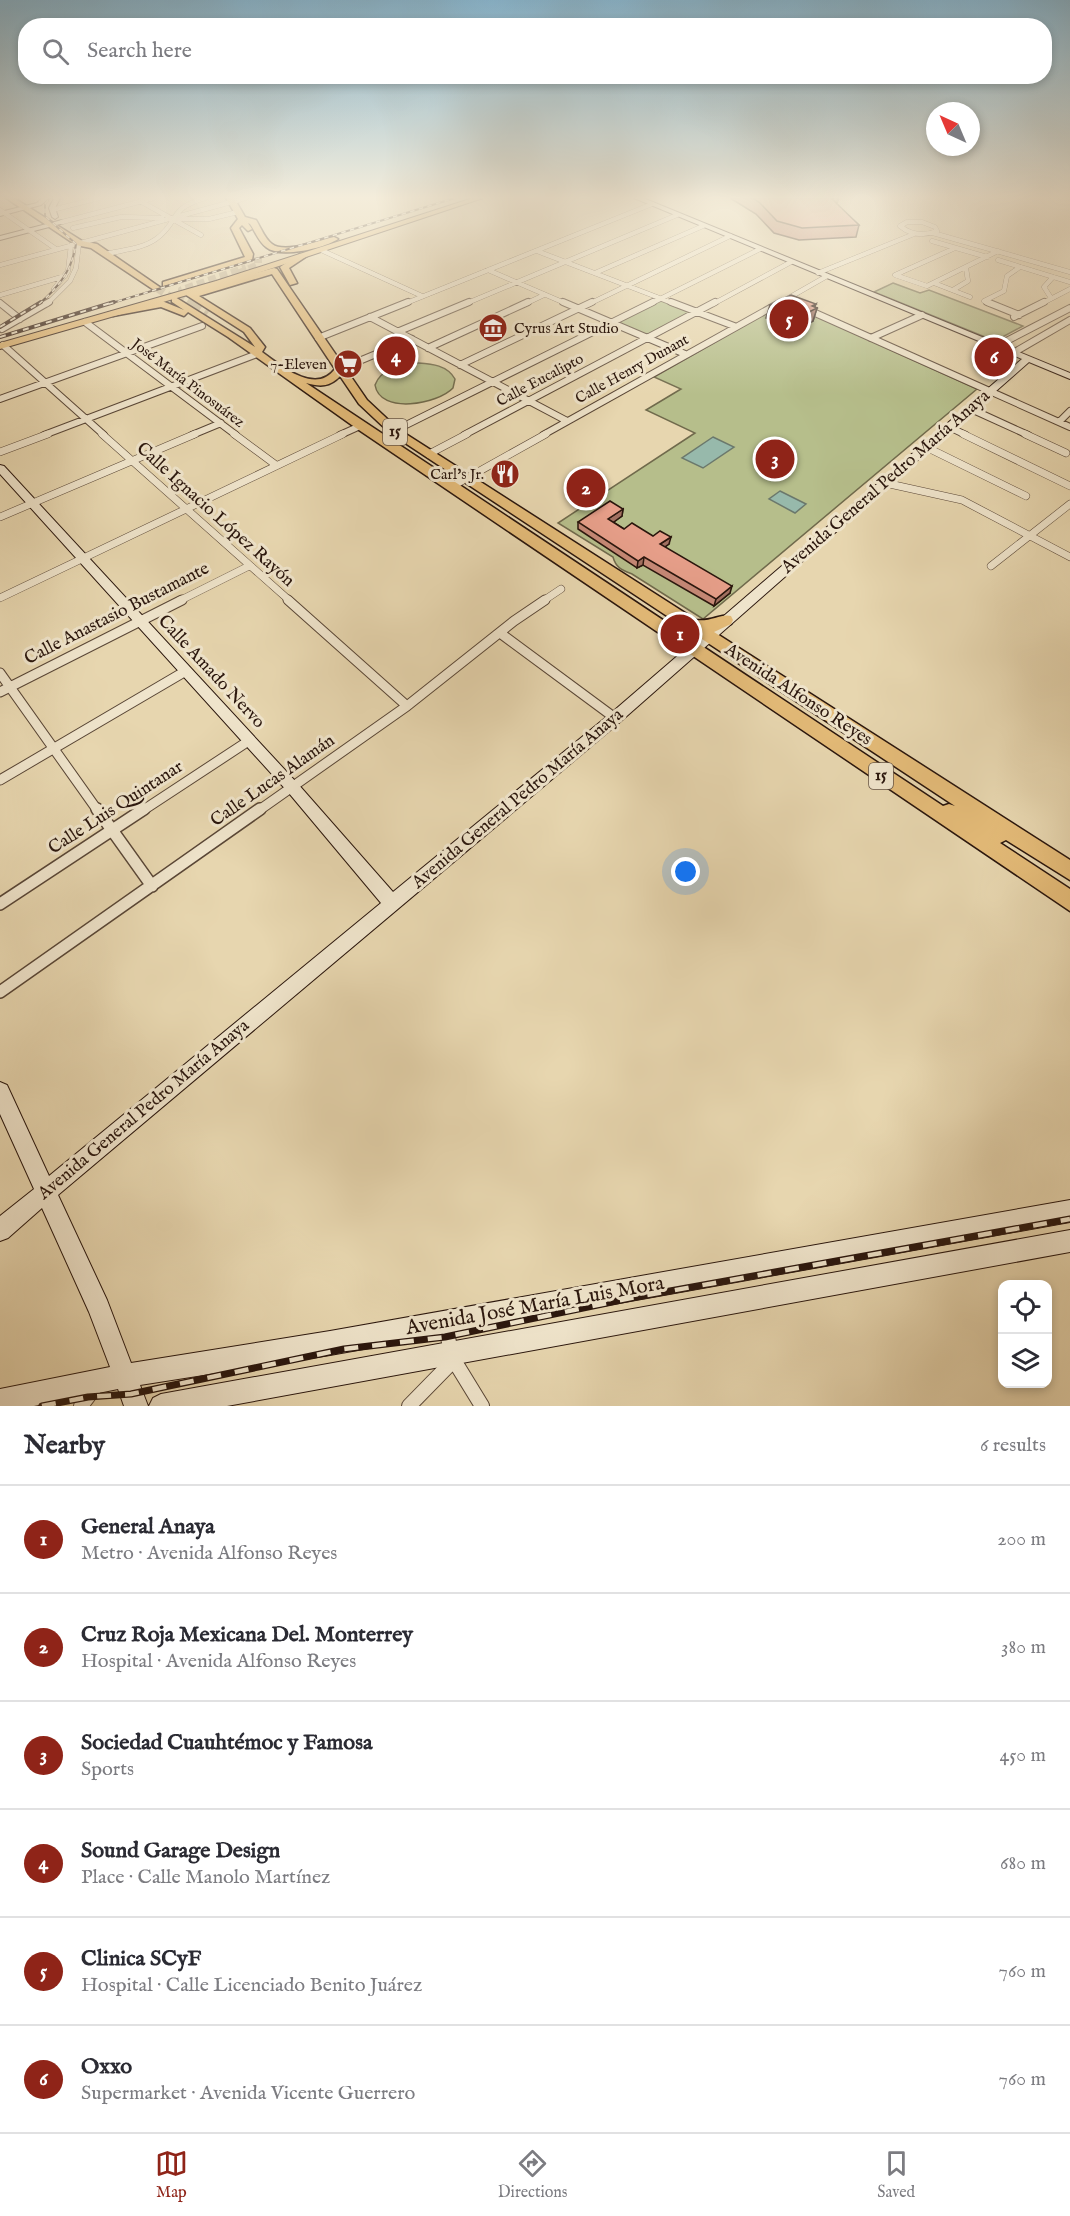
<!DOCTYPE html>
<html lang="en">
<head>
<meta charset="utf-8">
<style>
	body { margin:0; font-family:"IM FELL English",serif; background:#f7f7f7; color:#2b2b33 }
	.controls { position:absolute; right:18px; bottom:18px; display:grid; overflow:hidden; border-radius:12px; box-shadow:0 3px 9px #0003 }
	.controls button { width:54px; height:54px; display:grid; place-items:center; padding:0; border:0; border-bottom:2px solid #e1e1e2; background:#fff; color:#2b2b33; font:30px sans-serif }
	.compass { position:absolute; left:926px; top:102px; width:54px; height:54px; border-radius:50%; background:#fff; box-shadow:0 3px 9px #0003; rotate:316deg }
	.you { position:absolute; left:686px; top:872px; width:21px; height:21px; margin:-15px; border:4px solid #fff; border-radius:50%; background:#1a73e8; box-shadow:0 0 0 9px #1a73e833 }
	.badge { display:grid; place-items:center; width:39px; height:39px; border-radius:50%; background:#8f2418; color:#fff; font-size:20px; font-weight:700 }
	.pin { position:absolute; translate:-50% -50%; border:3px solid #fff; box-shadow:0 2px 6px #0006 }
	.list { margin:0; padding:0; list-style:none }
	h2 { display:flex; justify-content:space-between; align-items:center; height:78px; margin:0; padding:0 24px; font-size:26px }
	h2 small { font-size:20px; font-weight:400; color:#7c7c81 }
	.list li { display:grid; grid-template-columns:39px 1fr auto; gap:18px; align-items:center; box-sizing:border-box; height:108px; padding:0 24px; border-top:2px solid #e1e1e2 }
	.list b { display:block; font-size:22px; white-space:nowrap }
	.list p { margin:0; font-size:20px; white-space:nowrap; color:#7c7c81 }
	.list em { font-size:20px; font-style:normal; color:#7c7c81 }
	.icon { flex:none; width:33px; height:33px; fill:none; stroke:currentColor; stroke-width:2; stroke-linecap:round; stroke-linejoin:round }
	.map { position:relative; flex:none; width:1070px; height:1406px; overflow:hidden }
	.search { position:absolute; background:#fff; box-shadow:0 3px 9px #0003; left:18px; right:18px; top:18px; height:66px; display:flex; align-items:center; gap:15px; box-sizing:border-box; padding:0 21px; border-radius:24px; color:#7c7c81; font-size:22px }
	.sheet { height:726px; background:#fff }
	nav { display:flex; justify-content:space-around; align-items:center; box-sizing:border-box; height:84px; border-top:2px solid #e1e1e2; background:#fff; font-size:16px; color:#7c7c81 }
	nav a { display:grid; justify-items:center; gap:3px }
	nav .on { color:#8f2418 }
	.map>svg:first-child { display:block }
	.green { fill:#b6be8b; stroke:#706a4c; stroke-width:1.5 }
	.water { fill:#97b9ab; stroke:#6b786c; stroke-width:1.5 }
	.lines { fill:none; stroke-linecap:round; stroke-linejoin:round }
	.highway-tunnel-far1 { stroke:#c1b08f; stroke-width:8; stroke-dasharray:8 4; stroke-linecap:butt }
	.highway-tunnel { stroke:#c1b08f; stroke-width:10; stroke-dasharray:10 5; stroke-linecap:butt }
	.street-far5-casing { stroke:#594636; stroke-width:5 }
	.street-far4-casing { stroke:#594636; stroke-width:8 }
	.street-far3-casing { stroke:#594636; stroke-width:8 }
	.street-far2-casing { stroke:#594636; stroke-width:11 }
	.street-far1-casing { stroke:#594636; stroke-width:14 }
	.street-casing { stroke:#594636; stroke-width:16 }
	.secondary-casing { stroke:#2a160d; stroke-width:2 }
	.primary-casing { stroke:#2a160d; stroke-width:2 }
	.highway-casing { stroke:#2a160d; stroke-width:3 }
	.street-far5 { stroke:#efe4cb; stroke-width:4.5 }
	.street-far4 { stroke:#efe4cb; stroke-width:6 }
	.street-far3 { stroke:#efe4cb; stroke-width:7 }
	.street-far2 { stroke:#efe4cb; stroke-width:9 }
	.street-far1 { stroke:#efe4cb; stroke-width:11 }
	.street { stroke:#efe4cb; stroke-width:14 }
	.secondary { fill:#efe4cb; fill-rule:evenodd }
	.primary { fill:#e4bb78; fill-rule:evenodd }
	.highway { fill:#e4bb78; fill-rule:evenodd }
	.rail-far2-casing { stroke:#2a160d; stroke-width:2 }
	.rail-far1-casing { stroke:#2a160d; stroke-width:4 }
	.rail-casing { stroke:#2a160d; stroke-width:7 }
	.rail-far2 { stroke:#efe4cb; stroke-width:1.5; stroke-dasharray:4.5; stroke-linecap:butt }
	.rail-far1 { stroke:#efe4cb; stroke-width:2; stroke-dasharray:6; stroke-linecap:butt }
	.rail { stroke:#efe4cb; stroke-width:4.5; stroke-dasharray:14; stroke-linecap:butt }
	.wall { fill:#c68876; stroke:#2a160d; stroke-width:1.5 }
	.shaded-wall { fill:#a16f60; stroke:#2a160d; stroke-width:1.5 }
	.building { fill:#e69e89; stroke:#2a160d; stroke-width:1.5 }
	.labels { text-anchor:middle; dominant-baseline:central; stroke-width:6; stroke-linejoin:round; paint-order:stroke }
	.far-poi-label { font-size:15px; fill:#2a160d; stroke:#efe4cb; text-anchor:end }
	.far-street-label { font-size:15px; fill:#2a160d; stroke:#efe4cb }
	.shield { fill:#efe4cb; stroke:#655446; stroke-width:1.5 }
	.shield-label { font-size:16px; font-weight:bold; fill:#2a160d }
	.street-label { font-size:18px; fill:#2a160d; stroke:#efe4cb }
	.near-street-label { font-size:21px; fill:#2a160d; stroke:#efe4cb }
</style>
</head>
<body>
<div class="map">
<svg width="1070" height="1406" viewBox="0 0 1070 1406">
	<rect width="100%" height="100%" fill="#e7d6af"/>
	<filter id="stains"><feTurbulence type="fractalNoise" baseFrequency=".00333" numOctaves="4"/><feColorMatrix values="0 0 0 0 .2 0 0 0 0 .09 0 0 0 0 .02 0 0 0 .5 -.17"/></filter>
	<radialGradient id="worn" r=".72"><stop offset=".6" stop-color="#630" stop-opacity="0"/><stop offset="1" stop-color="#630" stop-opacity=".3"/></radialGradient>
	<path class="green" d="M 893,283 L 920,293 L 929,290 L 1023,326 L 995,341 L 874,292 Z
		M 661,301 L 692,313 L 647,337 L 614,323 Z
		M 785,302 L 977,389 L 703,619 L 632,574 C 622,570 616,568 613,557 L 558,523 L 695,433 L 646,410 L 681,389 L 654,377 Z
		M 418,363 C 432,364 447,365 455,379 L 453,388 C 438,404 380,415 375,385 C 381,368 402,365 418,363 Z"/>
	<path class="water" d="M 713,437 L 734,447 L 703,468 L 682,458 Z
		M 780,491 L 806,504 L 795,513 L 769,499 Z"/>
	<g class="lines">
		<path class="highway-tunnel-far1" d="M 238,274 L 258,265 L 258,257
			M 157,288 L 175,300
			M 195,304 L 184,296 L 182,290 L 246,268"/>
		<path class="highway-tunnel" d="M 193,302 L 208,313"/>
		<g class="street-far5-casing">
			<path id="street-far5" d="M 140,201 L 201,235
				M 0,210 L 56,249
				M 52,210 L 99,198
				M 179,219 L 209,219 L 238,212
				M 62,222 L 154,198
				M 907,222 L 922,222 L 935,227 L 937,231 C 924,236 911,235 900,226 Z
				M 73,228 L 121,217 L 162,218
				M 933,233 L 1070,272
				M 932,241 L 987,257
				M 955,248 L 895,275 L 927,286 L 998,251
				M 321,250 L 422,296
				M 537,251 L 675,304
				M 106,254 C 122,250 142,249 156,239 C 180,222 167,209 205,198
				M 998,260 L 1070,282
				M 0,265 L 246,198
				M 488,270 L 567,304
				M 595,273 L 703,226
				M 818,273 L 914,234
				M 934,283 L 970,297
				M 54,289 L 68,271 L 71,245
				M 953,290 L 968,281 L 966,268
				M 0,295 L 65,276
				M 1051,298 L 1044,287 L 1053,277
				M 47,304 L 70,281 L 76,268 L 79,243
				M 404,304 L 652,204
				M 465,304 L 677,215
				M 525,304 L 544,295
				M 589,304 L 730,236
				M 650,304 L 760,249
				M 713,304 L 791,262
				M 778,304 L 827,276
				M 990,304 L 984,301 L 1004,291 L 1007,276 L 1020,267
				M 1041,304 L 1070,289"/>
		</g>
		<g class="street-far4-casing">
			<path id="street-far4" d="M 563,302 L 685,354
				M 671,302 L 734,326
				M 987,302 L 1019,315
				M 0,303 L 20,319
				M 804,308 L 1070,427
				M 370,317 L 567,421
				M 1014,317 L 1044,302
				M 85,322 L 236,435
				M 2,329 L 49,302
				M 397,332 L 469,302
				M 318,338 L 408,302
				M 871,338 L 922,315
				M 3,345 L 104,435
				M 997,346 L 1070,308
				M 428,348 L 528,302
				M 1013,353 L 1070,320
				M 460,365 L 592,302
				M 340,369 L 412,339
				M 0,399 L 202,326
				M 971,409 L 1028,435
				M 1059,422 L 1070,411
				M 949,427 L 966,435
				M 394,431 L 653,302
				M 44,435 L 257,354
				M 192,435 L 221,423
				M 340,435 L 360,426
				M 464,435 L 715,302
				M 543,435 L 781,302"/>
		</g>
		<g class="street-far3-casing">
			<path id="street-far3" d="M 102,434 L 290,601
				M 234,434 L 276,465
				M 963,434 L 1070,486
				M 1025,434 L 1066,453
				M 926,447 L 1026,496
				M 0,452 L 48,434
				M 429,454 L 467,434
				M 885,483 L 962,500 L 1070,557
				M 451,487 L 546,434
				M 0,517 L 195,434
				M 991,566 L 1070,504
				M 0,598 L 343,434
				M 179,601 L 249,566
				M 543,601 L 561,589"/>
		</g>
		<g class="street-far2-casing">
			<path id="street-far2" d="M 288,600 L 407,706
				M 500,633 L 615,718
				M 0,673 L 98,811
				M 0,692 L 182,600
				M 0,780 L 184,672
				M 142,811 L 250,740
				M 258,811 L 407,706 L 514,621 L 545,600"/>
		</g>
		<g class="street-far1-casing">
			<path id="street-far1" d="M 97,809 L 152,886
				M 0,904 L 144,809
				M 0,992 L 260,809"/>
		</g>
		<g class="street-casing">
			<path id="street" d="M 445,1323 L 452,1357 L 482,1406
				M 81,1406 L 96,1386
				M 409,1406 L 452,1362"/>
		</g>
		<g class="secondary-casing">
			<path id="secondary" d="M 42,198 L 49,198 L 41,205 L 0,216 L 0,212 L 37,203 Z
				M 54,198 L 60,198 L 55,208 L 58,217 L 55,219 L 52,217 L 49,208 Z
				M 634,198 L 643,198 L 1070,373 L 1070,379 L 1029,362 L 620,722 L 58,1195 L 107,1300 L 131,1363 L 330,1331 L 1070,1200 L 1070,1222 L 330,1355 L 140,1385 L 148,1406 L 124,1406 L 118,1389 L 34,1406 L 0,1406 L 0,1389 L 110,1367 L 89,1312 L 42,1208 L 8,1238 L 0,1241 L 0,1216 L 34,1189 L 0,1114 L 0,1082 L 7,1085 L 49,1176 L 381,903 L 288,792 L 0,474 L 0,465 L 4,466 L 298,784 L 393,892 L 610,714 L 1022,359 Z
				M 62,220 L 64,223 L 0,240 L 0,236 Z
				M 1070,1230 L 1070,1252 L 227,1406 L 149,1406 L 153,1398 L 161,1394 Z"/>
		</g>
		<g class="primary-casing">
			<path id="primary" d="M 473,198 L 483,198 L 222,285 L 0,349 L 0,343 L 216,281 Z"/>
		</g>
		<g class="highway-casing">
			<path id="highway" d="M 6,198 L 14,198 L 82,241 L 97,244 L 161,288 L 154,290 L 91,248 L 76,245 Z
				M 226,198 L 234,198 L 245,217 L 256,220 C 261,228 265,239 272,244 C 285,254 320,240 334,237 L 338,239 C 325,248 280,259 266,247 C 259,242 255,231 250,224 L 248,223 L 252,229 L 248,231 L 242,225 L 239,228 L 253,254 L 252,260 L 163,286 L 163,282 L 245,257 L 231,228 L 238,219 Z
				M 300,254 L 307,256 L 289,268 L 297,283 L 290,285 L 280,267 Z
				M 274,268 L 277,269 L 367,400 L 398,429 L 696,620 C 711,622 722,613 731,616 L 733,620 L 731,624 L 714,632 L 1070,860 L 1070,880 L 1006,840 L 1000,843 L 1070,889 L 1070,911 L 356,428 L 228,337 L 188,312 L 184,316 L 161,307 L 113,316 L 108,313 L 162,301 L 184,310 L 172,302 L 172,298 L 175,297 L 255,347 L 244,332 L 183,293 ZM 272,274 L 335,369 C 316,395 281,366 262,352 L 265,347 L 250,328 L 199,296 ZM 340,376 L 359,404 L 390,433 L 955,806 L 949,804 L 943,806 L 306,383 C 320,387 330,387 340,376 Z"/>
		</g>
		<use href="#street-far5" class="street-far5"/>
		<use href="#street-far4" class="street-far4"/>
		<use href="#street-far3" class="street-far3"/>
		<use href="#street-far2" class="street-far2"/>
		<use href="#street-far1" class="street-far1"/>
		<use href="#street" class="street"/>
		<use href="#secondary" class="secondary"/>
		<use href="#primary" class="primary"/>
		<use href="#highway" class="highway"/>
		<g class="rail-far2-casing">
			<path id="rail-far2" d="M 39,304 C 59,287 72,270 76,244 L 45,216 L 45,204 L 50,198
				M 109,304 L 455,198"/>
		</g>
		<g class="rail-far1-casing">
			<path id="rail-far1" d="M 0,327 L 41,302
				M 0,337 L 114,302"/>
		</g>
		<g class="rail-casing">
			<path id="rail" d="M 42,1406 L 88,1397 L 131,1394 L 344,1349 L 445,1337 L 631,1298 L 1070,1219"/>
		</g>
		<use href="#rail-far2" class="rail-far2"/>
		<use href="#rail-far1" class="rail-far1"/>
		<use href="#rail" class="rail"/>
	</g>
	<path class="wall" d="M 730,198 L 839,198 L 836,204 L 859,225 L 856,237 L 799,240 L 774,233 L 756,214 Z
		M 770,305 L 815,307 L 817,308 L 813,321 L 798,330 L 766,318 Z
		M 384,353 L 413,356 L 413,359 L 400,365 L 384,356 Z
		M 623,509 L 622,516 L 613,522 L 624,529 L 653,536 L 669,544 L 665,547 L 730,593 L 714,606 L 643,565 L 637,568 L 578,529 L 578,522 Z"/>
	<path class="shaded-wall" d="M 825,198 L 839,198 L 837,203 L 823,206 Z
		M 816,304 L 814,309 L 817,308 L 813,321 L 798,330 L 801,316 Z
		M 413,356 L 413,359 L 400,365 L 399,361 Z
		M 623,509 L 622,516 L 607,527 L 608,519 Z
		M 671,537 L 669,544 L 659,551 L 660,544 Z
		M 644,557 L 643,565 L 637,568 L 638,561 Z
		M 732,586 L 730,593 L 714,606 L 716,599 Z"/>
	<path class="building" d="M 752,198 L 831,198 L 859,225 L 802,228 L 777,221 L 759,202 Z
		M 791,295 L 816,304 L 812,306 L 817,308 L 801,316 L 770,305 Z
		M 397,347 L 413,356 L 399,361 L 384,353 Z
		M 610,501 L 623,509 L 608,519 L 624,529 L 632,523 L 653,536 L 660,531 L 671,537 L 660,544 L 732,586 L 716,599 L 644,557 L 638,561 L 578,522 Z"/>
	<linearGradient id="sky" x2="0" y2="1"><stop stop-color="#87b6d0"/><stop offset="0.5" stop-color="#f4eddb"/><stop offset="1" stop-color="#f4eddb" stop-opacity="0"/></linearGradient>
	<rect width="1070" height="395" fill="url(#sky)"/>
	<defs>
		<g id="museum-disc" transform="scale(1.5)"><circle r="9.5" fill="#8f2418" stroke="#efe4cb"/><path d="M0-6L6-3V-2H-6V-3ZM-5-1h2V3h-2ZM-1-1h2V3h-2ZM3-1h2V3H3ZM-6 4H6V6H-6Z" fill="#fff"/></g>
		<g id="supermarket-disc" transform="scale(1.5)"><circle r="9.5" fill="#8f2418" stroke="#efe4cb"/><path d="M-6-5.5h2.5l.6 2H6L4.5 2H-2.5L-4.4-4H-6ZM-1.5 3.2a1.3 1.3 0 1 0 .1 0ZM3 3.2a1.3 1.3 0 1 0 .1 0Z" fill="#fff"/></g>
		<g id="restaurant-disc" transform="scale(1.5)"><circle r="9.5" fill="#8f2418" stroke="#efe4cb"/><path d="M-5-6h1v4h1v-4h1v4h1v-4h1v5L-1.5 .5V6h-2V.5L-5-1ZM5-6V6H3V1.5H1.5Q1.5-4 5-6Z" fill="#fff"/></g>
	</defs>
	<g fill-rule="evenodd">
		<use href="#museum-disc" x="493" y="328"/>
		<use href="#supermarket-disc" x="348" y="364"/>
		<use href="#restaurant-disc" x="505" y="474"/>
	</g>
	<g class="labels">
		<g class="far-poi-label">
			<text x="514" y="328" text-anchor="start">Cyrus Art Studio</text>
			<text x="327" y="364">7-Eleven</text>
			<text x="484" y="474">Carl's Jr.</text>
		</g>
		<g class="far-street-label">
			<text transform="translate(632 369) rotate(-29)">Calle Henry Dunant</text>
			<text transform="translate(540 380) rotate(-28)">Calle Eucalipto</text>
			<text transform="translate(188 383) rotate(37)">José María Pinosuárez</text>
		</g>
		<g class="shield">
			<rect x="383" y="419" width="24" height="26" rx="4.5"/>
			<rect x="869" y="763" width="24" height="26" rx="4.5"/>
		</g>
		<g class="shield-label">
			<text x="395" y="432">15</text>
			<text x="881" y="776">15</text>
		</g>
		<g class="street-label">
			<text transform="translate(886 482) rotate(-41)">Avenida General Pedro María Anaya</text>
			<text transform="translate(215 515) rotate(42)">Calle Ignacio López Rayón</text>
			<text transform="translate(117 614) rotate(-27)">Calle Anastasio Bustamante</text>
			<text transform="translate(211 672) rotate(47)">Calle Amado Nervo</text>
			<text transform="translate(798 695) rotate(33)">Avenida Alfonso Reyes</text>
			<text transform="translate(273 781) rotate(-35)">Calle Lucas Alamán</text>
			<text transform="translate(518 799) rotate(-40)">Avenida General Pedro María Anaya</text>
			<text transform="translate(116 808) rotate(-33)">Calle Luis Quintanar</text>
			<text transform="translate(144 1110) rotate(-40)">Avenida General Pedro María Anaya</text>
		</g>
		<g class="near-street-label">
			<text transform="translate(535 1306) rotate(-10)">Avenida José María Luis Mora</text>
		</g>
	</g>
	<rect width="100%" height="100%" filter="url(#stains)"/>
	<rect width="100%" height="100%" fill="url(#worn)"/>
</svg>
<div class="controls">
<button><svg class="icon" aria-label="locate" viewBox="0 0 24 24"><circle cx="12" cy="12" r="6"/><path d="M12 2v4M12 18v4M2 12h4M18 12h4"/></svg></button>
<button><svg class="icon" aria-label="layers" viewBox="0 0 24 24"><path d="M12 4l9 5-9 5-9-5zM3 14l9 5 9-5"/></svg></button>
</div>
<svg class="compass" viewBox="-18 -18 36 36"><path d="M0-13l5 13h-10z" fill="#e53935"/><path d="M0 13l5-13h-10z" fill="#7c7c81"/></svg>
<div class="you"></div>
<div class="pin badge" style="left:680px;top:634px">1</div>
<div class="pin badge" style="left:586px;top:488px">2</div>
<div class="pin badge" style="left:775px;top:459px">3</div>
<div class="pin badge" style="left:396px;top:356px">4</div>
<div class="pin badge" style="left:789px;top:319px">5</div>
<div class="pin badge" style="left:994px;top:357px">6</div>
<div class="search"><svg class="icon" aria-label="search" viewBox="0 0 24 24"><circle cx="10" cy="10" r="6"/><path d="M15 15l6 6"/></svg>Search here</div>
</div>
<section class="sheet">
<h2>Nearby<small>6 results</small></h2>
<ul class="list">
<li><span class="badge">1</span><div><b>General Anaya</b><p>Metro · Avenida Alfonso Reyes</p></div><em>200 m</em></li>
<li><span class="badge">2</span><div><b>Cruz Roja Mexicana Del. Monterrey</b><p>Hospital · Avenida Alfonso Reyes</p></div><em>380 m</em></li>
<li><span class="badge">3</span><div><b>Sociedad Cuauhtémoc y Famosa</b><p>Sports</p></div><em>450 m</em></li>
<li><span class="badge">4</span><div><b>Sound Garage Design</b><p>Place · Calle Manolo Martínez</p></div><em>680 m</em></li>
<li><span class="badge">5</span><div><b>Clinica SCyF</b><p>Hospital · Calle Licenciado Benito Juárez</p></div><em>760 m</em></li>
<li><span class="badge">6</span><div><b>Oxxo</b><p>Supermarket · Avenida Vicente Guerrero</p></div><em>760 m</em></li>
</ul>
</section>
<nav>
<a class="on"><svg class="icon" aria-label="map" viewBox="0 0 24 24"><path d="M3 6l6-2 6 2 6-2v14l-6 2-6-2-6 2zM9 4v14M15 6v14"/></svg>Map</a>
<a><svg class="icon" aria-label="directions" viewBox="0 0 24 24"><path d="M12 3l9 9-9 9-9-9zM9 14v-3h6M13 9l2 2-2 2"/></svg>Directions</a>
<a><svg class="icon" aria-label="saved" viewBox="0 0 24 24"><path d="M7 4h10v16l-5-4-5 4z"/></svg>Saved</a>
</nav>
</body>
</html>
